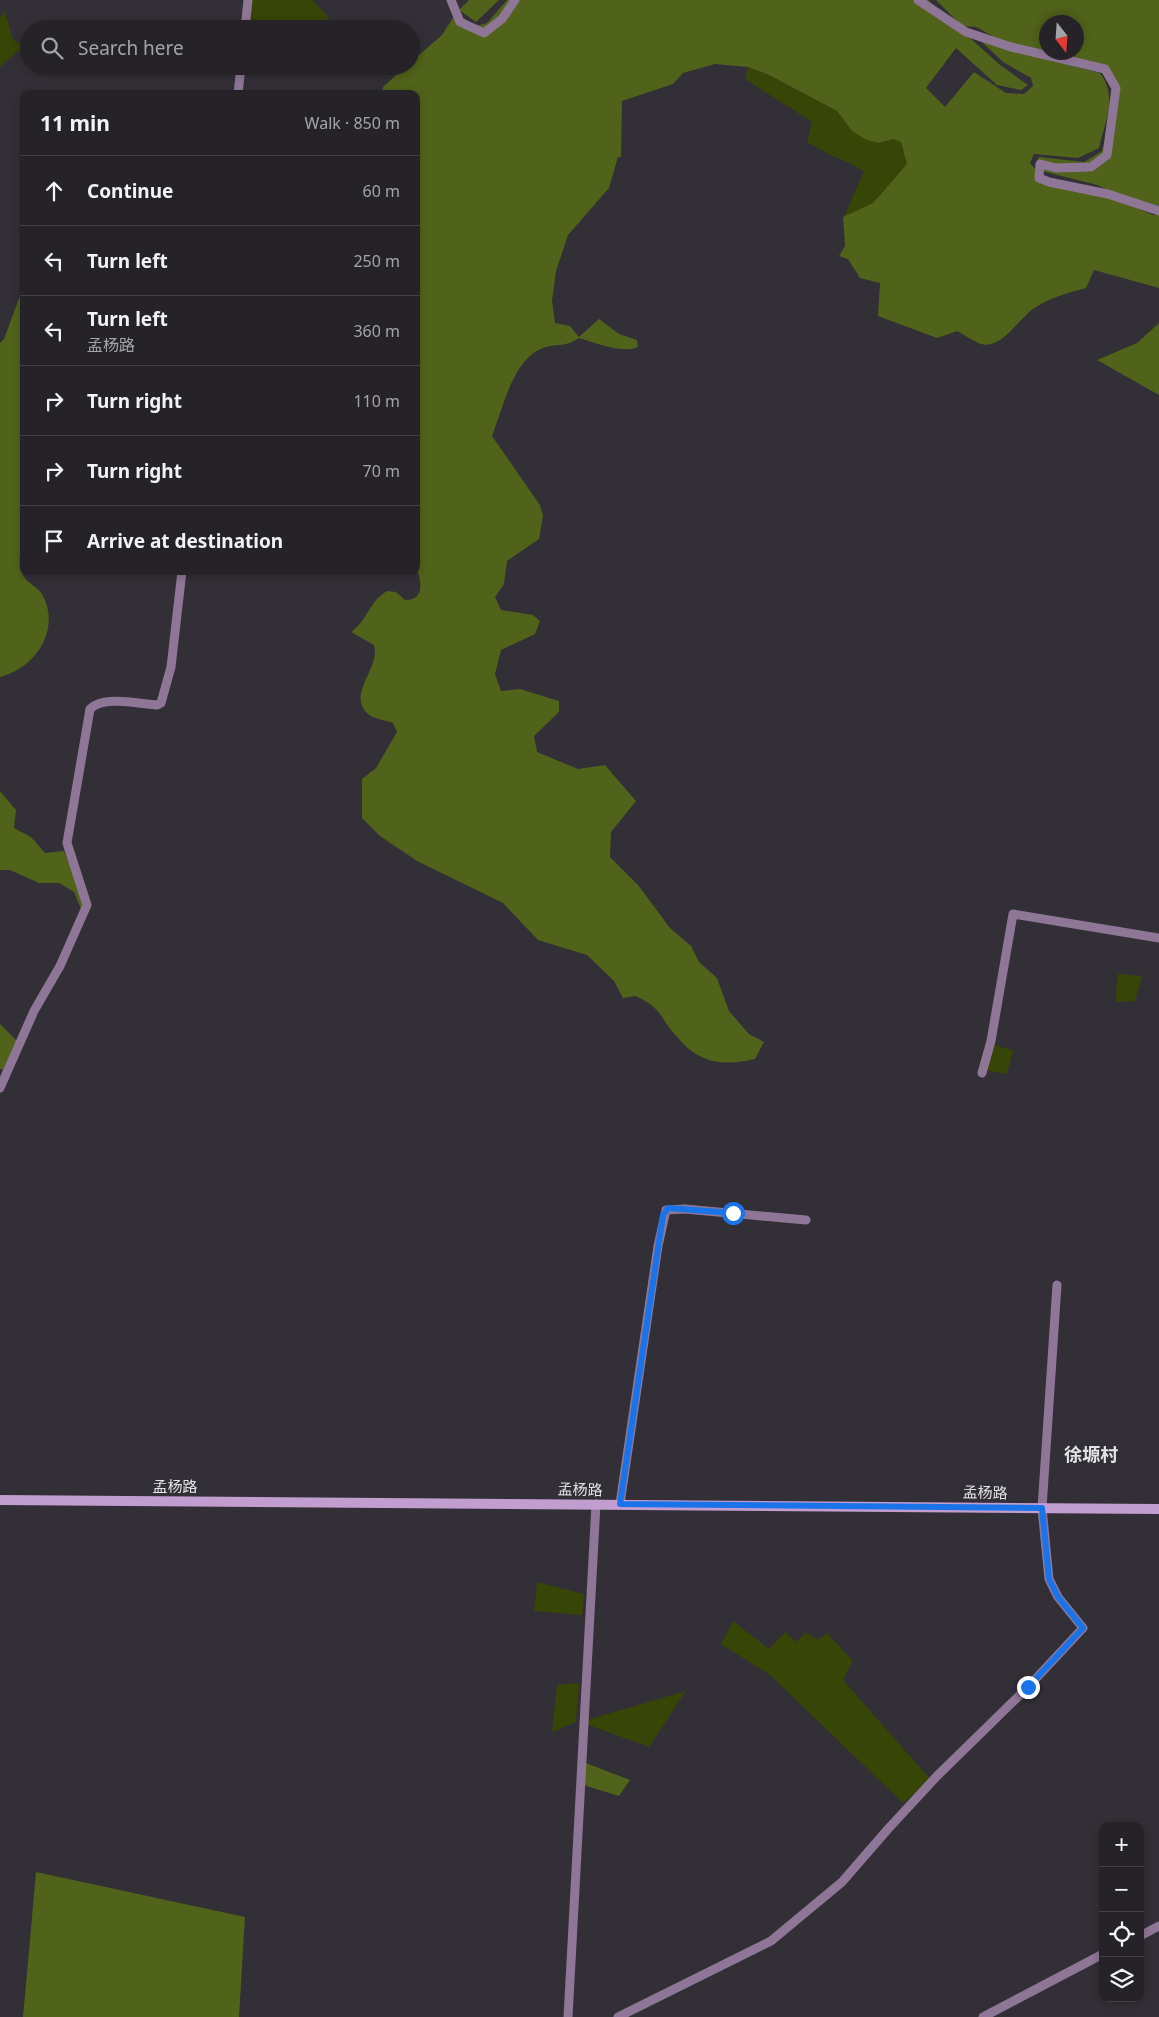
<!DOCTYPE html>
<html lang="en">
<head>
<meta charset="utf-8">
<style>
	body { margin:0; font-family:"Noto Sans","Noto Sans SC",sans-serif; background:#322f34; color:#f1f3f6 }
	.controls { position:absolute; right:15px; bottom:15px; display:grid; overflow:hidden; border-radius:10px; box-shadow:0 2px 8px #0003 }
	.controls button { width:45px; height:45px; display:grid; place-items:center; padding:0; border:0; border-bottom:1px solid #424045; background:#262328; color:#f1f3f6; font:25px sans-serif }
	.compass { position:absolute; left:1039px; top:15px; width:45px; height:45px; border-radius:50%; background:#262328; box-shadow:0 2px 8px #0003; rotate:163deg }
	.stop { position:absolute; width:15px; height:15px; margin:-11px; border:4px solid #1a73e8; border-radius:50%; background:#fff }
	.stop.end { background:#1a73e8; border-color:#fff; box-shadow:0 1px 5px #0008 }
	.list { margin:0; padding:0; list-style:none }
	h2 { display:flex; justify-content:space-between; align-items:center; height:65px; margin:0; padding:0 20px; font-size:21px }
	h2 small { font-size:16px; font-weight:400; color:#a4a4a8 }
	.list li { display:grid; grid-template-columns:32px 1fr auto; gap:15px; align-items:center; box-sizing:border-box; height:70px; padding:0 20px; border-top:1px solid #424045 }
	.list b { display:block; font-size:19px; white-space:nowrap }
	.list p { margin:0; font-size:16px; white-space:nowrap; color:#a4a4a8 }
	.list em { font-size:16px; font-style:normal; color:#a4a4a8 }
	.icon { flex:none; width:28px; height:28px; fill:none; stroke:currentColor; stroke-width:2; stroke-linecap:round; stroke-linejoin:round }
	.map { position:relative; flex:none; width:1159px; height:2017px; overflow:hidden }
	.search { position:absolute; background:#262328; box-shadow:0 2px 8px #0003; left:20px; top:20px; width:400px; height:55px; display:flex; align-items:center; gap:12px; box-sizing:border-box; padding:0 18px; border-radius:28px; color:#a4a4a8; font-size:19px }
	.panel { position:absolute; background:#262328; box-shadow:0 2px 8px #0003; left:20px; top:90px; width:400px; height:485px; border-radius:10px }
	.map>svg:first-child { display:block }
	.green { fill:#374506 }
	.forest { fill:#51621a; fill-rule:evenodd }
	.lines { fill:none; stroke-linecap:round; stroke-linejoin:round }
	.street { stroke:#8e7696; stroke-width:9 }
	.secondary { stroke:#c29dd0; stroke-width:10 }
	.route { stroke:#1a73e8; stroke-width:6 }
	.labels { text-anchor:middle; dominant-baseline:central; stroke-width:4.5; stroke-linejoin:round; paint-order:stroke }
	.street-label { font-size:15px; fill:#e3e2e6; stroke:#322f36 }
	.quarter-label { font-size:18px; font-weight:bold; fill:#e3e2e6; stroke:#322f36 }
</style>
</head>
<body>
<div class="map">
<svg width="1159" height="2017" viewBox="0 0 1159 2017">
	<rect width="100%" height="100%" fill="#322f36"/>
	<path class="green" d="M 251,0 L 312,0 L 329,17 L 324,29 L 272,29 L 272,22 L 247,19 Z
		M 5,12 L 13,40 L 24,46 L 0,67 L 0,17 Z
		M 748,67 L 769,75 L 837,111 L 852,131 L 879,143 L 893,139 L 901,142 L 907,164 L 873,203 L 844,217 L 864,171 L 839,158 L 838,159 L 807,142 L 812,122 L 745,79 Z
		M 1118,974 L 1142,976 L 1135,1001 L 1115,1002 Z
		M 990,1044 L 1013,1050 L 1007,1074 L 984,1070 Z
		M 537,1582 L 584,1594 L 582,1615 L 534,1611 Z
		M 733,1621 L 769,1649 L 785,1632 L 797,1642 L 805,1632 L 818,1640 L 827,1633 L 853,1661 L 843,1680 L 931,1780 L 903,1803 L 770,1675 L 721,1644 Z
		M 579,1683 L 576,1722 L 552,1732 L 557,1685 Z
		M 686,1691 L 649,1747 L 580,1722 Z"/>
	<path class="forest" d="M 469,0 L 499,0 L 476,22 L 459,10 Z
		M 507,0 L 928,0 L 1000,65 L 1028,85 L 1021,90 L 997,85 L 956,48 L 926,88 L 945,107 L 974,72 L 1006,93 L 1024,94 L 1033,86 L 1031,78 L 1003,62 L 968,29 L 1011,50 L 1100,73 C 1118,97 1105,121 1099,148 L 1078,158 L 1034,154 L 1030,163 L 1042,176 L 1096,191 L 1153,215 L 1159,215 L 1159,288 L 1094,270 L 1086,288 C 1067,293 1049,298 1033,309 C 1019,319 1001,350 981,344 C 973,341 964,335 957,331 L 937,338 L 878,316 L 880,283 L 860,278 L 848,259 L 839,256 L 845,246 L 843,217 L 873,203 L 907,164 L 901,142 L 893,139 L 879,143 L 867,140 L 852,131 L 837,111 L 769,75 L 748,67 L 715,64 L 683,73 L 673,84 L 622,101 L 621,157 L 618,157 L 609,188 L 568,235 L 556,271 L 552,301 L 555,323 L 570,326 L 579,337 L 599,319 L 619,334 L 637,340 L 638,347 C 622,354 596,343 579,338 C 564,348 557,343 543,348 C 513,359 503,408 492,436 L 540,505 L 543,516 L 539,539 L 507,561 L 504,584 L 495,597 L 501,610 L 533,615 L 540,621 L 535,634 L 501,650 L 495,674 L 501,691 L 520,689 L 559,701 L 559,712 L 534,736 L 537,752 L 578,769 L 605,765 L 636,801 L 611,832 L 610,857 L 638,885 L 670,928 L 691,946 L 699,962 L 717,978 L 729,1011 L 749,1034 L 764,1042 L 755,1059 C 724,1066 700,1064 678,1038 C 660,1019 662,1007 635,996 L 623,998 L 614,981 L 587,955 L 538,940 L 503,903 L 417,861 L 380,836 L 362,818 L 362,779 L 376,768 L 397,732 L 393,723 C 386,720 373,719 368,714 C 346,694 381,668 374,645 L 351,632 C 369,619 368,602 387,591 L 396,592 L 405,600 C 426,600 421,580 416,566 L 416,94 L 381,94 L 383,87 L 406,66 L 411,66 L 411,62 L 442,35 L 456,13 L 476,26 L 487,23 Z
		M 936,0 L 1159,0 L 1159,209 L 1154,210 L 1097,185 L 1042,171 L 1036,162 L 1039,157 L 1084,162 L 1102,151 L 1115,96 L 1110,78 L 1096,67 L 1011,46 L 976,27 L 962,26 ZM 1046,22 L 1076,22 L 1076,52 L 1046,52 Z
		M 24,285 L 24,542 C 20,549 18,565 21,572 C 25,582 37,586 42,594 C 62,629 35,669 0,677 L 0,343 L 4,339 Z
		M 1159,323 L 1159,395 L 1097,360 L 1137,343 Z
		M 0,791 L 16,810 L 14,828 L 31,837 L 45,853 L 64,851 L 83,896 L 83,914 L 74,892 L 59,883 L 39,883 L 10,870 L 0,870 Z
		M 0,1024 L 17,1041 L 5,1070 L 0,1069 Z
		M 578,1760 L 630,1780 L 619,1796 L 577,1783 Z
		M 36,1872 L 245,1917 L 239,2017 L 23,2017 Z"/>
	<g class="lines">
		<path class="street" d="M 451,0 L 460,22 L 484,33 L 502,19 L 515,0
			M 918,0 L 966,32 L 1011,47 L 1105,69 L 1116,88 L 1107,155 L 1091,167 L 1056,168 L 1040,164 L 1039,178 L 1049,182 L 1108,194 L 1159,211
			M 245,29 L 248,0
			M 238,94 L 241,66
			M 982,1073 L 991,1041 L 1013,914 L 1159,938
			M 0,1088 L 34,1011 L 60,966 L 87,905 L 67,843 L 90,709 C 104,695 139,704 157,705 L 161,703 L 171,667 L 182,571
			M 620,1504 L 658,1246 L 666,1210 L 685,1209 L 806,1220
			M 1140,1936 L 1159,1926
			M 568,2017 L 596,1504
			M 618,2017 L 771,1941 L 842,1882 L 888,1829 L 937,1776 L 1028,1687 L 1083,1628 L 1058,1597 L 1049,1579 L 1042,1508 L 1057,1285
			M 983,2017 L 1103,1954"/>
		<path class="secondary" d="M 0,1500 L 1159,1509"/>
	</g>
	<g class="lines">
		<path class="route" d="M 733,1213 L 668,1208 L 663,1215 L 620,1504 L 1042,1508 L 1049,1579 L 1058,1597 L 1083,1628 L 1028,1687"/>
	</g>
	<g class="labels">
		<g class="street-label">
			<text x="175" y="1486">孟杨路</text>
			<text transform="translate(580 1489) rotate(1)">孟杨路</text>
			<text transform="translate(985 1492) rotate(1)">孟杨路</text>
		</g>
		<g class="quarter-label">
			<text x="1091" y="1454">徐塬村</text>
		</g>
	</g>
</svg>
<div class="controls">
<button>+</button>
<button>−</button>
<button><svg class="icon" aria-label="locate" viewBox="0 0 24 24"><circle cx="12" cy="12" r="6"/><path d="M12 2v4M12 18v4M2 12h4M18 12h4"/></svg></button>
<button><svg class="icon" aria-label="layers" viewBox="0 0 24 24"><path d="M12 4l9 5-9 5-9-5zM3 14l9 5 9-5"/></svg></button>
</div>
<svg class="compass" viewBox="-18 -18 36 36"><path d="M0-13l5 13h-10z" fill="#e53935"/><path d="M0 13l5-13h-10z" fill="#a4a4a8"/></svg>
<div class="stop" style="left:733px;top:1213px"></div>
<div class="stop end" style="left:1028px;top:1687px"></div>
<div class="search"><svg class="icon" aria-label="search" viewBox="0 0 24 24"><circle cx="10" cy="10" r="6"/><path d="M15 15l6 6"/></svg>Search here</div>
<section class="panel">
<h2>11 min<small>Walk · 850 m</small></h2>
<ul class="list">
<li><svg class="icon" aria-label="ahead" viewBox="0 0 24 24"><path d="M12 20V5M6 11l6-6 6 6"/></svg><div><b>Continue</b></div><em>60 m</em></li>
<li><svg class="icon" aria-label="left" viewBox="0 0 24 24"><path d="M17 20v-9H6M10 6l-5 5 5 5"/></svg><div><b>Turn left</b></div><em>250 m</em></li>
<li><svg class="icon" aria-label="left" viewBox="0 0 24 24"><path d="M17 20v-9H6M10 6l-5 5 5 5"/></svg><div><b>Turn left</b><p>孟杨路</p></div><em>360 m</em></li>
<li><svg class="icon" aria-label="right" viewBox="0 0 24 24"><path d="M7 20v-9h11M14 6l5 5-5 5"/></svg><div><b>Turn right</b></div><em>110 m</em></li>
<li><svg class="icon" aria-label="right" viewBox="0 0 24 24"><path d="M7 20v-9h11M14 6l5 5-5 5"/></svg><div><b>Turn right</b></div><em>70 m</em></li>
<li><svg class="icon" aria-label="arrive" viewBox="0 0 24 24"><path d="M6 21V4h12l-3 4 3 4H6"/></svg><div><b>Arrive at destination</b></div></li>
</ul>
</section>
</div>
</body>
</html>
